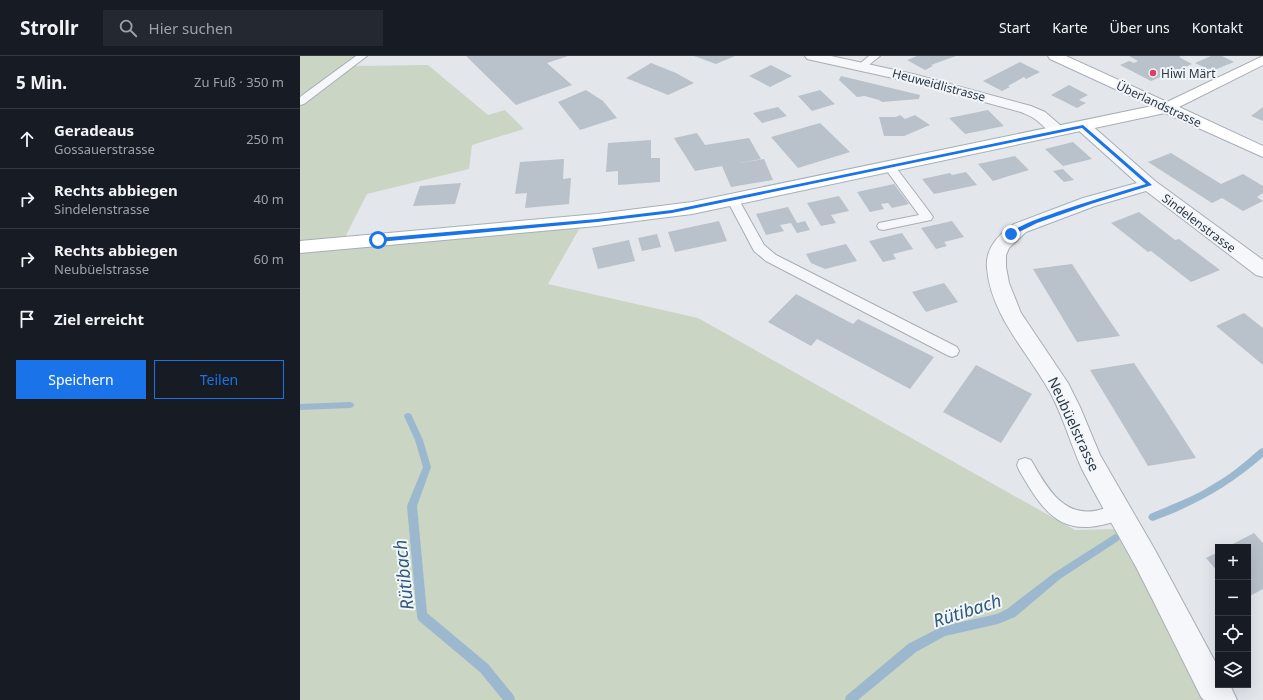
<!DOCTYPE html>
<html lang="de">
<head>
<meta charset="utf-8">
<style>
	body { margin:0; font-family:"Noto Sans",sans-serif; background:#242831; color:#f1f3f6 }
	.controls { position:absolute; right:12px; bottom:12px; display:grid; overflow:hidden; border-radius:0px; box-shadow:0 4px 16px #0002 }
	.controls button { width:36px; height:36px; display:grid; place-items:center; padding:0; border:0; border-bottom:1px solid #363941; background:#171b24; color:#f1f3f6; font:20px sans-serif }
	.stop { position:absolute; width:12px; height:12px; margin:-9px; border:3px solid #1a73e8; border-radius:50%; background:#fff }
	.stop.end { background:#1a73e8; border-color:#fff; box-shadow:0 1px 4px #0008 }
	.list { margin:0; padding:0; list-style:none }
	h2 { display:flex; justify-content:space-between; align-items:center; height:52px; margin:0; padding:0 16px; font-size:17px }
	h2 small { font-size:13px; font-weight:400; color:#9ea1a6 }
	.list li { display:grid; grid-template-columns:26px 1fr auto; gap:12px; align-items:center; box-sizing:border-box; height:60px; padding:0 16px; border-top:1px solid #363941 }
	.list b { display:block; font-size:15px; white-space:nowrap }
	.list p { margin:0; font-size:13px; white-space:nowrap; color:#9ea1a6 }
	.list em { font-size:13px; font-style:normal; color:#9ea1a6 }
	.actions { display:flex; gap:8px; padding:12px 16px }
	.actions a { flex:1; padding:9px 0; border:1px solid #1a73e8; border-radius:0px; text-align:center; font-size:14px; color:#1a73e8 }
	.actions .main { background:#1a73e8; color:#fff }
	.icon { flex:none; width:22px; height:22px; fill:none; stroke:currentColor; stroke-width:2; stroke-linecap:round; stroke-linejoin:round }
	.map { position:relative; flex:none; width:963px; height:644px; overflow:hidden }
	header { display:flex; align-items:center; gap:24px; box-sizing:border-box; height:56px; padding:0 20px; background:#171b24; border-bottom:1px solid #363941 }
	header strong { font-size:19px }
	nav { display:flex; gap:22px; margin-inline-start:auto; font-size:14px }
	.search { width:280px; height:36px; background:#242831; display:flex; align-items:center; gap:10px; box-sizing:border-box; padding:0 14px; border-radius:0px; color:#9ea1a6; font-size:15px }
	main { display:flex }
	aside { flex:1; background:#171b24 }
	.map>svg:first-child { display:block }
	.green { fill:#cad6c3 }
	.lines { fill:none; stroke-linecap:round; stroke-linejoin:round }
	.stream { fill:#9bb8ce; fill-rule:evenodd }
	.building { fill:#b9c1ca }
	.lane-casing { stroke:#a7aeb7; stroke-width:2 }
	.street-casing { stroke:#a7aeb7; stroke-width:2 }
	.secondary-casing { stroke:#a7aeb7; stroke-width:2 }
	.lane { fill:#f6f7fa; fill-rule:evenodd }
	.street { fill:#f6f7fa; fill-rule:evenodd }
	.secondary { fill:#fff; fill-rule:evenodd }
	.route { fill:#1a73e8 }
	.poi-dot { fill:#d94064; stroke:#f3f6f9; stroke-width:1.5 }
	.labels { text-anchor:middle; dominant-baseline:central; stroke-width:4; stroke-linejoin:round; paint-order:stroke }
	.far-poi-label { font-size:12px; fill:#293645; stroke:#f3f6f9; text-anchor:start }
	.far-street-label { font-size:12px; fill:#293645; stroke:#f3f6f9 }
	.street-label { font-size:14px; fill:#293645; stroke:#f3f6f9 }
	.near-water-label { font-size:18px; font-style:italic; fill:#2f597d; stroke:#f3f6f9 }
</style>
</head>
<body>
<header>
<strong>Strollr</strong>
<div class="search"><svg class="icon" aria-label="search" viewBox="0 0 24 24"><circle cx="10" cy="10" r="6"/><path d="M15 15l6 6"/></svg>Hier suchen</div>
<nav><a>Start</a><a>Karte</a><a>Über uns</a><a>Kontakt</a></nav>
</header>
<main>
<aside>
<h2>5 Min.<small>Zu Fuß · 350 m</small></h2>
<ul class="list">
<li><svg class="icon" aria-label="ahead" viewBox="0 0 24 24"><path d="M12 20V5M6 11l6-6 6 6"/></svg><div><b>Geradeaus</b><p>Gossauerstrasse</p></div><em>250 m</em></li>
<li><svg class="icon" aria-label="right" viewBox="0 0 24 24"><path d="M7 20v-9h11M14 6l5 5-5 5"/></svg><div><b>Rechts abbiegen</b><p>Sindelenstrasse</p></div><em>40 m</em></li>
<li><svg class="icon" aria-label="right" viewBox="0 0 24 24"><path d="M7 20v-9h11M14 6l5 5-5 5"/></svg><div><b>Rechts abbiegen</b><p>Neubüelstrasse</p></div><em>60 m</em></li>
<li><svg class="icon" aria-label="arrive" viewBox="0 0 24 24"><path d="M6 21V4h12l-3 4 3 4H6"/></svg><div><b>Ziel erreicht</b></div></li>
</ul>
<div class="actions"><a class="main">Speichern</a><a>Teilen</a></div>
</aside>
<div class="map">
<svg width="963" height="644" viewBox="0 0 963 644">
	<rect width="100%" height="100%" fill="#e3e7ec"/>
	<path class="green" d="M 0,0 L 62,0 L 49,10 L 128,9 L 188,59 L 205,54 L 224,73 L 172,89 L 169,113 L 67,138 L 42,187 L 283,166 L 248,228 L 398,262 L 775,474 L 817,473 L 903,644 L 0,644 Z"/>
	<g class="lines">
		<path class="stream" d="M 50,346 L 53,347 L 54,349 L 53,351 L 50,352 L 0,354 L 0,348 Z
			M 108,357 L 111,358 L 123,384 L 131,411 L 117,450 L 127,557 L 188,608 L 214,640 L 215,644 L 203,644 L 180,616 L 118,564 L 117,560 L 107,450 L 123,411 L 115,384 L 104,360 L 105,358 Z
			M 963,392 L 963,401 C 928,431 896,449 853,465 L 850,464 L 848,461 L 850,458 C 871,449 893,441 912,429 C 930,419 945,406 960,393 Z
			M 815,478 L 818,479 L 820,482 L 818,485 L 760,523 L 715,561 L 698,568 L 645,580 L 616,596 L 558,644 L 545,644 L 546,640 L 608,588 L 643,570 L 697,558 L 707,553 L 754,517 Z"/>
	</g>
	<path class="building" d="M 166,0 L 268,0 L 247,7 L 272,29 L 216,49 Z
		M 394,0 L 435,0 L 416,8 Z
		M 617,0 L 656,0 L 631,9 L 633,10 L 625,14 L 607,4 Z
		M 829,0 L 881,0 L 879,1 L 892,8 L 851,25 L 820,9 L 829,5 L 834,7 L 838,5 Z
		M 911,0 L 922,0 L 934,6 L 912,15 L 895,7 Z
		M 720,6 L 740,16 L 726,23 L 724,21 L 708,30 L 710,31 L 702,35 L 683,25 Z
		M 351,7 L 376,17 L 394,27 L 368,39 L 326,22 Z
		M 471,9 L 492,20 L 470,31 L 449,20 Z
		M 541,20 L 620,39 L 619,43 L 582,46 L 579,44 L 565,40 L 557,41 L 539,24 Z
		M 769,29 L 788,39 L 779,44 L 786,47 L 777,52 L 751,39 Z
		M 286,34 L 303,45 L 317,62 L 280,74 L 258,46 Z
		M 520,34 L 535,48 L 512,55 L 498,40 Z
		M 478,51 L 487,60 L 462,67 L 453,57 Z
		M 963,51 L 963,65 L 951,60 Z
		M 688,54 L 704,70 L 665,78 L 649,62 Z
		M 600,59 L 605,63 L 615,59 L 630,69 L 604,80 L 584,80 L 579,61 L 596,61 Z
		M 520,67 L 550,96 L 498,112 L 471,81 Z
		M 397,77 L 405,89 L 449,82 L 461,103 L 440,107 L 464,103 L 473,124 L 431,131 L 422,110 L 395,115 L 374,82 Z
		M 351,84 L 351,102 L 360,102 L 360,126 L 318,129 L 318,115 L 306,116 L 308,87 Z
		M 773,86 L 792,103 L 763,110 L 745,93 Z
		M 871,97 L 921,128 L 943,118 L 963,130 L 963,137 L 957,141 L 963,145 L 943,155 L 922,142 L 912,147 L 848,106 Z
		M 715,100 L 729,114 L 693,125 L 678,108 Z
		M 264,103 L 263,123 L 271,122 L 269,148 L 225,152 L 227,137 L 215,138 L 220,106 Z
		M 763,113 L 774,124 L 764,126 L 753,115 Z
		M 666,116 L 677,129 L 634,138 L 622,123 L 650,117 L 652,119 Z
		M 161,127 L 155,148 L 113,150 L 120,130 Z
		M 594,128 L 609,148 L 592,152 L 588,147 L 581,148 L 584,153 L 570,156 L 557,136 Z
		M 539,140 L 549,155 L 531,159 L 536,167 L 521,170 L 507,147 Z
		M 488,151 L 497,167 L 505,165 L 510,174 L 497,177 L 491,167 L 480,169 L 484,175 L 466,179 L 456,158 Z
		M 839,156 L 875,184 L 879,183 L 920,214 L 891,226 L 851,195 L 848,196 L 811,167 Z
		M 419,165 L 427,185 L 375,196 L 368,176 Z
		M 652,165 L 664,181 L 644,186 L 647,190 L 636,193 L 621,172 Z
		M 602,177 L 613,193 L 593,198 L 596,203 L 583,206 L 569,185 Z
		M 357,178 L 361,191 L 342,195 L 338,182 Z
		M 329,184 L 335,205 L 298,213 L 292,192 Z
		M 546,188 L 557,205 L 525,213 L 511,207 L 506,198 Z
		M 772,208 L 795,243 L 820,280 L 777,286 L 733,213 Z
		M 644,227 L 658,246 L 626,256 L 612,236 Z
		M 496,238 L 553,268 L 558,263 L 634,301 L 610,333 L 517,283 L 511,290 L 468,266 Z
		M 944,257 L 963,272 L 963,309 L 916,270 Z
		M 834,307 L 864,352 L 896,402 L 848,410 L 790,314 Z
		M 676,309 L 732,338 L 701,387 L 643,356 Z
		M 954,477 L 963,487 L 963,533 L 948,541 L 948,491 L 927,491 Z
		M 918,496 L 918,516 L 906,502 Z"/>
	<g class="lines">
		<g class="lane-casing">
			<path id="lane" d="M 56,0 L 67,0 L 4,48 L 0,49 L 0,41 Z
				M 569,0 L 580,0 L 565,12 L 559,12 L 557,10 Z
				M 590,108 L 594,109 L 631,158 L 633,161 L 631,164 L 583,174 L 579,173 L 577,170 L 579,167 L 619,159 L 584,111 L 586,109 Z
				M 433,140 L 437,141 L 439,144 L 464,189 L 476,199 L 657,291 L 659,295 L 657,299 L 652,301 L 647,299 L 466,205 L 454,195 L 427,144 L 429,141 Z
				M 725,402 L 731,404 C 746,430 763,463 799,454 C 808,452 816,447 825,450 L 828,456 L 825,462 C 766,484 748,465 719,414 L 717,409 L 719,404 Z"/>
		</g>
		<g class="street-casing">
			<path id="street" d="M 505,0 L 531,0 L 613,18 L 731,50 L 745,56 L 767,75 L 765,78 C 751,82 745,70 735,63 C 731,60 725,58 721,56 L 611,26 L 507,3 Z
				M 783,65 L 789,67 L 855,125 L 963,204 L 963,221 L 956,219 L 846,135 L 795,150 L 726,176 L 709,192 L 706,199 L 706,211 L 709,227 L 721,257 L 768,327 L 780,351 L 800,399 L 855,494 L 918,611 L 918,629 L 930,629 L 937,644 L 904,644 L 901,641 C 879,597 858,554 836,511 C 818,478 799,446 782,413 C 771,389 764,363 752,340 C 730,298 691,261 687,212 C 685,192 699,178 714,168 L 783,142 L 837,127 L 777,73 L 775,70 L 777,67 Z"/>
		</g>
		<g class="secondary-casing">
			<path id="secondary" d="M 748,0 L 766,0 L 867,46 L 963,0 L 963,9 L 879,51 L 963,90 L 963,101 L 865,57 L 392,158 L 297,170 L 0,197 L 0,185 L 297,158 L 392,146 L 852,50 L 750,3 Z"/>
		</g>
		<use href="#lane" class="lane"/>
		<use href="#street" class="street"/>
		<use href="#secondary" class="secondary"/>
	</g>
	<path class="route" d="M 783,69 L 852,129 L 791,148 L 737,167 L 711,180 L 709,179 L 709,177 C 724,167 741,162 757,156 C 786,146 816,137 846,128 L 782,72 L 372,157 L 297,166 L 78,186 L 75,184 L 78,182 L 297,163 L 372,154 Z"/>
	<circle class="poi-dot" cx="853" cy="17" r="4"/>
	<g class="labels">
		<g class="far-poi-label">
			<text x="861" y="17">Hiwi Märt</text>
		</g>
		<g class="far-street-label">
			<text transform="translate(639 29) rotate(15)">Heuweidlistrasse</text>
			<text transform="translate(859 48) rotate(25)">Überlandstrasse</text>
			<text transform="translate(899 167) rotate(37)">Sindelenstrasse</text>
		</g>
		<g class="street-label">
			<text transform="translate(774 368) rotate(65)">Neubüelstrasse</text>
		</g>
		<g class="near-water-label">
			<text transform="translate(103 519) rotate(-96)">Rütibach</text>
			<text transform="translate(667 554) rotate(-18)">Rütibach</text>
		</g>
	</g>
</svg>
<div class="controls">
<button>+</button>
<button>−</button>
<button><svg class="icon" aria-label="locate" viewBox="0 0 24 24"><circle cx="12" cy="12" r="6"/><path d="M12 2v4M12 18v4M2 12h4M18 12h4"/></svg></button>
<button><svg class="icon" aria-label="layers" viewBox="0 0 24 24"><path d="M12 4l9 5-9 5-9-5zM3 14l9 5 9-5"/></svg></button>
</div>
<div class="stop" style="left:78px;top:184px"></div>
<div class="stop end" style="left:711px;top:178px"></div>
</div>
</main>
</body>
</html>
